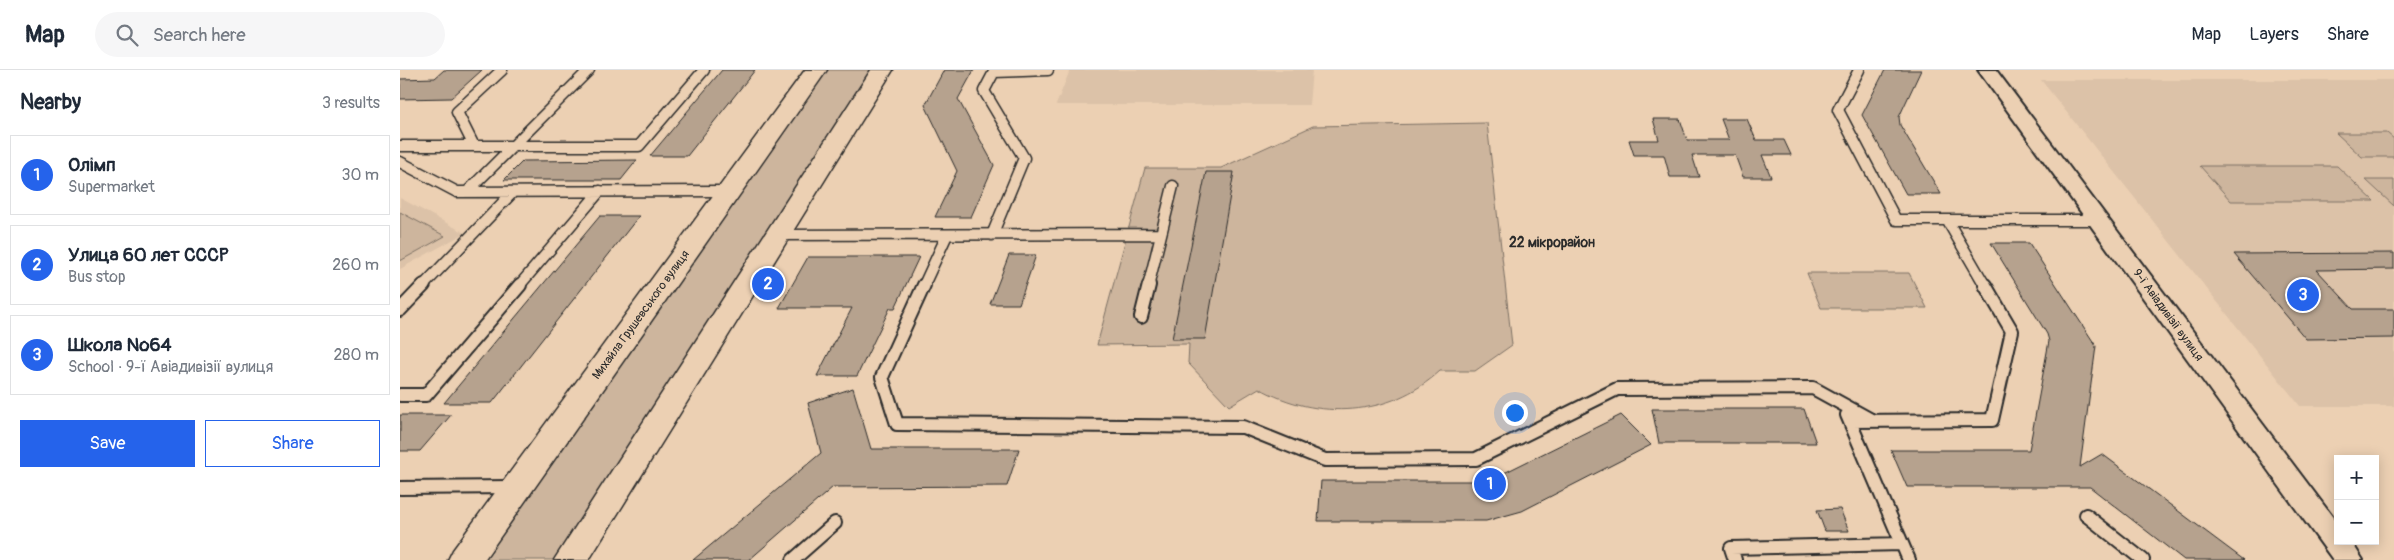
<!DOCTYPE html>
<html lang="en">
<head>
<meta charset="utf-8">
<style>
	body { margin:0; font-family:Pangolin,sans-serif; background:#f6f6f7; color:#1f2937 }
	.controls { position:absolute; right:15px; bottom:15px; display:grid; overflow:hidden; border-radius:0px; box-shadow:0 2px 12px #0003 }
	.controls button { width:45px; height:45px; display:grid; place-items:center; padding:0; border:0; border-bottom:1px solid #e0e1e3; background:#fff; color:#1f2937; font:25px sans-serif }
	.you { position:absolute; left:1114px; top:342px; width:18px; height:18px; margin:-12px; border:4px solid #fff; border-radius:50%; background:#1a73e8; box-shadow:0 0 0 8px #1a73e833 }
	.badge { display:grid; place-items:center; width:32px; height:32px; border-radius:50%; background:#2563eb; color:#fff; font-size:16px; font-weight:700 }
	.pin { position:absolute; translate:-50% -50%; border:2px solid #fff; box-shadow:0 1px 5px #0006 }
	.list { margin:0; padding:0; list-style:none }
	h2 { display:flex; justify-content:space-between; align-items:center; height:65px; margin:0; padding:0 20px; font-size:21px }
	h2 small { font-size:16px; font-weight:400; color:#747a83 }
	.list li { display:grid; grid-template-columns:32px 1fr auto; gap:15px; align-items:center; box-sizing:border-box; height:80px; margin:0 10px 10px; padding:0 10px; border:1px solid #e0e1e3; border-radius:0px }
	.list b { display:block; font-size:19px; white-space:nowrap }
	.list p { margin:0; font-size:16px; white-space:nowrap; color:#747a83 }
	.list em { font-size:16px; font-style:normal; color:#747a83 }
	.actions { display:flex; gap:10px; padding:15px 20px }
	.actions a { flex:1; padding:11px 0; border:1px solid #2563eb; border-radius:0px; text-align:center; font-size:18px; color:#2563eb }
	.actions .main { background:#2563eb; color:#fff }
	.icon { flex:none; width:28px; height:28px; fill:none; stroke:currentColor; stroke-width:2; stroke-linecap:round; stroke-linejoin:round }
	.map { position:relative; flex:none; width:1994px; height:490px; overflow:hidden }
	header { display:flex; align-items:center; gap:30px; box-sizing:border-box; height:70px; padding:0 25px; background:#fff; border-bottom:1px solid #e0e1e3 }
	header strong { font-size:24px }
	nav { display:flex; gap:28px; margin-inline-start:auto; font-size:18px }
	.search { width:350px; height:45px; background:#f6f6f7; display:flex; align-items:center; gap:12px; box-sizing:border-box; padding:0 18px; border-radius:28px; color:#747a83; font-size:19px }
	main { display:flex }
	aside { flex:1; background:#fff }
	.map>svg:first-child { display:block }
	.built { fill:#dcc2a8 }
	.green { fill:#cdb59d; stroke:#7c7064 }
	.building { fill:#b6a28e; stroke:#2b2b2b }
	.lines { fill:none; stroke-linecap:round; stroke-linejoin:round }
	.service-far1-casing { stroke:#2b2b2b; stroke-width:13 }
	.service-casing { stroke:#2b2b2b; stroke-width:16 }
	.minor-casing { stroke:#2b2b2b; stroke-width:4 }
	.tertiary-casing { stroke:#2b2b2b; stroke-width:3 }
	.service-far1 { stroke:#ecd0b3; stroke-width:10 }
	.service { stroke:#ecd0b3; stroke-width:12 }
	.minor { fill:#ecd0b3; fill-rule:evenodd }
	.tertiary { fill:#ecd0b3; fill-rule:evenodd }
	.labels { text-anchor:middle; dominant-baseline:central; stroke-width:4; stroke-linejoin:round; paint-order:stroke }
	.street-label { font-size:12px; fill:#2b2b2b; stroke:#ecd0b3 }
	.neighbourhood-label { font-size:14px; font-weight:bold; fill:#2b2b2b; stroke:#ecd0b3 }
</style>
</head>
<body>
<header>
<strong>Map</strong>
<div class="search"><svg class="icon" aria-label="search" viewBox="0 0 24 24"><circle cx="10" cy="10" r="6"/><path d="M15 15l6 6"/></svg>Search here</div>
<nav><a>Map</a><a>Layers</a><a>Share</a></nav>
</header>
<main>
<aside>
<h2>Nearby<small>3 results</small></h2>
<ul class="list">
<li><span class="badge">1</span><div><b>Олімп</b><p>Supermarket</p></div><em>30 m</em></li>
<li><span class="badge">2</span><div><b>Улица 60 лет СССР</b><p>Bus stop</p></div><em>260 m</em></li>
<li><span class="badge">3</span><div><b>Школа №64</b><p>School · 9-ї Авіадивізії вулиця</p></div><em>280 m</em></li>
</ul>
<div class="actions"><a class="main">Save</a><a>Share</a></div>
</aside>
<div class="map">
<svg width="1994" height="490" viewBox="0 0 1994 490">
	<rect width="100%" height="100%" fill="#ecd0b3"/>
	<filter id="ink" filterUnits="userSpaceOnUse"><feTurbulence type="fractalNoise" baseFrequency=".02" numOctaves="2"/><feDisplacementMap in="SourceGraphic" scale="10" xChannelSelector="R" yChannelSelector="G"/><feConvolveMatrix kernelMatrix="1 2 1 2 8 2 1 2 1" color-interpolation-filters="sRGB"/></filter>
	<g filter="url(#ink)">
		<path class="built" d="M 670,0 L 912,0 L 909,35 L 656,35 Z
			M 1641,10 L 1994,10 L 1994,336 L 1900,336 Z
			M 0,128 L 65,163 L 0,199 Z"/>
		<path class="green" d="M 423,0 L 474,0 L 159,490 L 77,490 Z
			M 1087,53 L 1112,275 L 1075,301 L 1040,301 C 990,347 917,351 859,318 L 829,336 L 788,293 L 789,274 L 697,275 L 745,98 L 821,98 L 913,56 Z
			M 1936,63 L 1987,63 L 1994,69 L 1994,87 L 1962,87 Z
			M 1800,96 L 1937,96 L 1974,131 L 1831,131 Z
			M 1966,110 L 1994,110 L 1994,136 Z
			M 0,142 L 45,166 L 0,191 Z
			M 1407,203 L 1509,203 L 1527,238 L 1421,238 Z"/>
		<path class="building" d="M 44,0 L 82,0 L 51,28 L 0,29 L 0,9 L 35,8 Z
			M 322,0 L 355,0 L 287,86 L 250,86 Z
			M 544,0 L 574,0 L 558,29 L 594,95 L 571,147 L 535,147 L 557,101 L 525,35 Z
			M 1485,0 L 1521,0 L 1499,47 L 1500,55 L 1541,124 L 1506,124 L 1462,45 Z
			M 1253,49 L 1280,49 L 1287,70 L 1329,70 L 1321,49 L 1347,49 L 1356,70 L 1384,70 L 1391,85 L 1362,85 L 1371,107 L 1343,107 L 1335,85 L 1292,85 L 1299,107 L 1270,107 L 1264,85 L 1234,85 L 1229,70 L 1259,70 Z
			M 237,90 L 221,110 L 104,110 L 123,91 Z
			M 806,102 L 834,102 L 805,269 L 772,269 Z
			M 200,146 L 239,146 L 92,333 L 44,333 Z
			M 1591,173 L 1629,173 L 1696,276 L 1680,397 L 1702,384 L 1844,490 L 1784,490 L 1690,417 L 1507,417 L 1491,380 L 1629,380 L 1649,271 L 1647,264 Z
			M 1994,183 L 1994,199 L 1917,200 L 1953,239 L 1994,239 L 1994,268 L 1906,269 L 1834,184 Z
			M 609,185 L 636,185 L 619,234 L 590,234 Z
			M 408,187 L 519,187 L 495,238 L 490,238 L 457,306 L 417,306 L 452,238 L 379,238 Z
			M 453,318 L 471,379 L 619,379 L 607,416 L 433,417 L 349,490 L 293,490 L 421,383 L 408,333 Z
			M 1252,339 L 1404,339 L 1416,373 L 1259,373 Z
			M 0,345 L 51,345 L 20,381 L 0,381 Z
			M 1221,345 L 1251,375 L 1122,441 L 1086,451 L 918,451 L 921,411 L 1083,411 L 1094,408 Z
			M 1440,439 L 1449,461 L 1425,461 L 1417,440 Z"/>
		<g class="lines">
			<g class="service-far1-casing">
				<path id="service-far1" d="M 1459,0 L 1438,40 L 1496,150 L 1698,150
					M 0,76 L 239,76 L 304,0
					M 74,76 L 57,42 L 102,0
					M 0,92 L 57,122 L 329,121
					M 67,122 L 189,0
					M 1547,150 L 1586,217
					M 377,165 L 761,164
					M 592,165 L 624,88 L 584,21 L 594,2 L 648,0
					M 22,217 L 113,122
					M 118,217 L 200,121
					M 523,217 L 547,165
					M 748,217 L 773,116"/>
			</g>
			<g class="service-casing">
				<path id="service" d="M 524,215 L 482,307 L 497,354 L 843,357 L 925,390 L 1076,389 L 1217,319 L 1413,318 L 1473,351
					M 0,240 L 24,215
					M 741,247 L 749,215
					M 0,325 L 26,325 L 120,215
					M 1447,345 L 1509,490
					M 1450,351 L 1592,350 L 1612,261 L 1585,215
					M 0,418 L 113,417
					M 1686,445 L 1743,490
					M 393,490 L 435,453
					M 1335,490 L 1331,478 L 1502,474"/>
			</g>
			<g class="minor-casing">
				<path id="minor" d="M 1578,0 L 1596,0 L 1938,454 L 1938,471 L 1951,471 L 1963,490 L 1933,490 Z"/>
			</g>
			<g class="tertiary-casing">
				<path id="tertiary" d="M 405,0 L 427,0 L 84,490 L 48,490 L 53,480 Z
					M 471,0 L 493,0 L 189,490 L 154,490 Z"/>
			</g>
			<use href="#service-far1" class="service-far1"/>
			<use href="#service" class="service"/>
			<use href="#minor" class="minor"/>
			<use href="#tertiary" class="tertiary"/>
		</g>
	</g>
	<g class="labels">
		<g class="street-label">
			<text transform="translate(241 245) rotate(-54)">Михайла Грушевського вулиця</text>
			<text transform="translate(1768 245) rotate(54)">9-ї Авіадивізії вулиця</text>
		</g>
		<g class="neighbourhood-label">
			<text x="1152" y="172">22 мікрорайон</text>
		</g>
	</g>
</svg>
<div class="controls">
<button>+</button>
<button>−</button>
</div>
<div class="you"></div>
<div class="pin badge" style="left:1090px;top:414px">1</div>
<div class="pin badge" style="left:368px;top:214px">2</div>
<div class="pin badge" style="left:1903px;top:225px">3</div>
</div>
</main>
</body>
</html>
